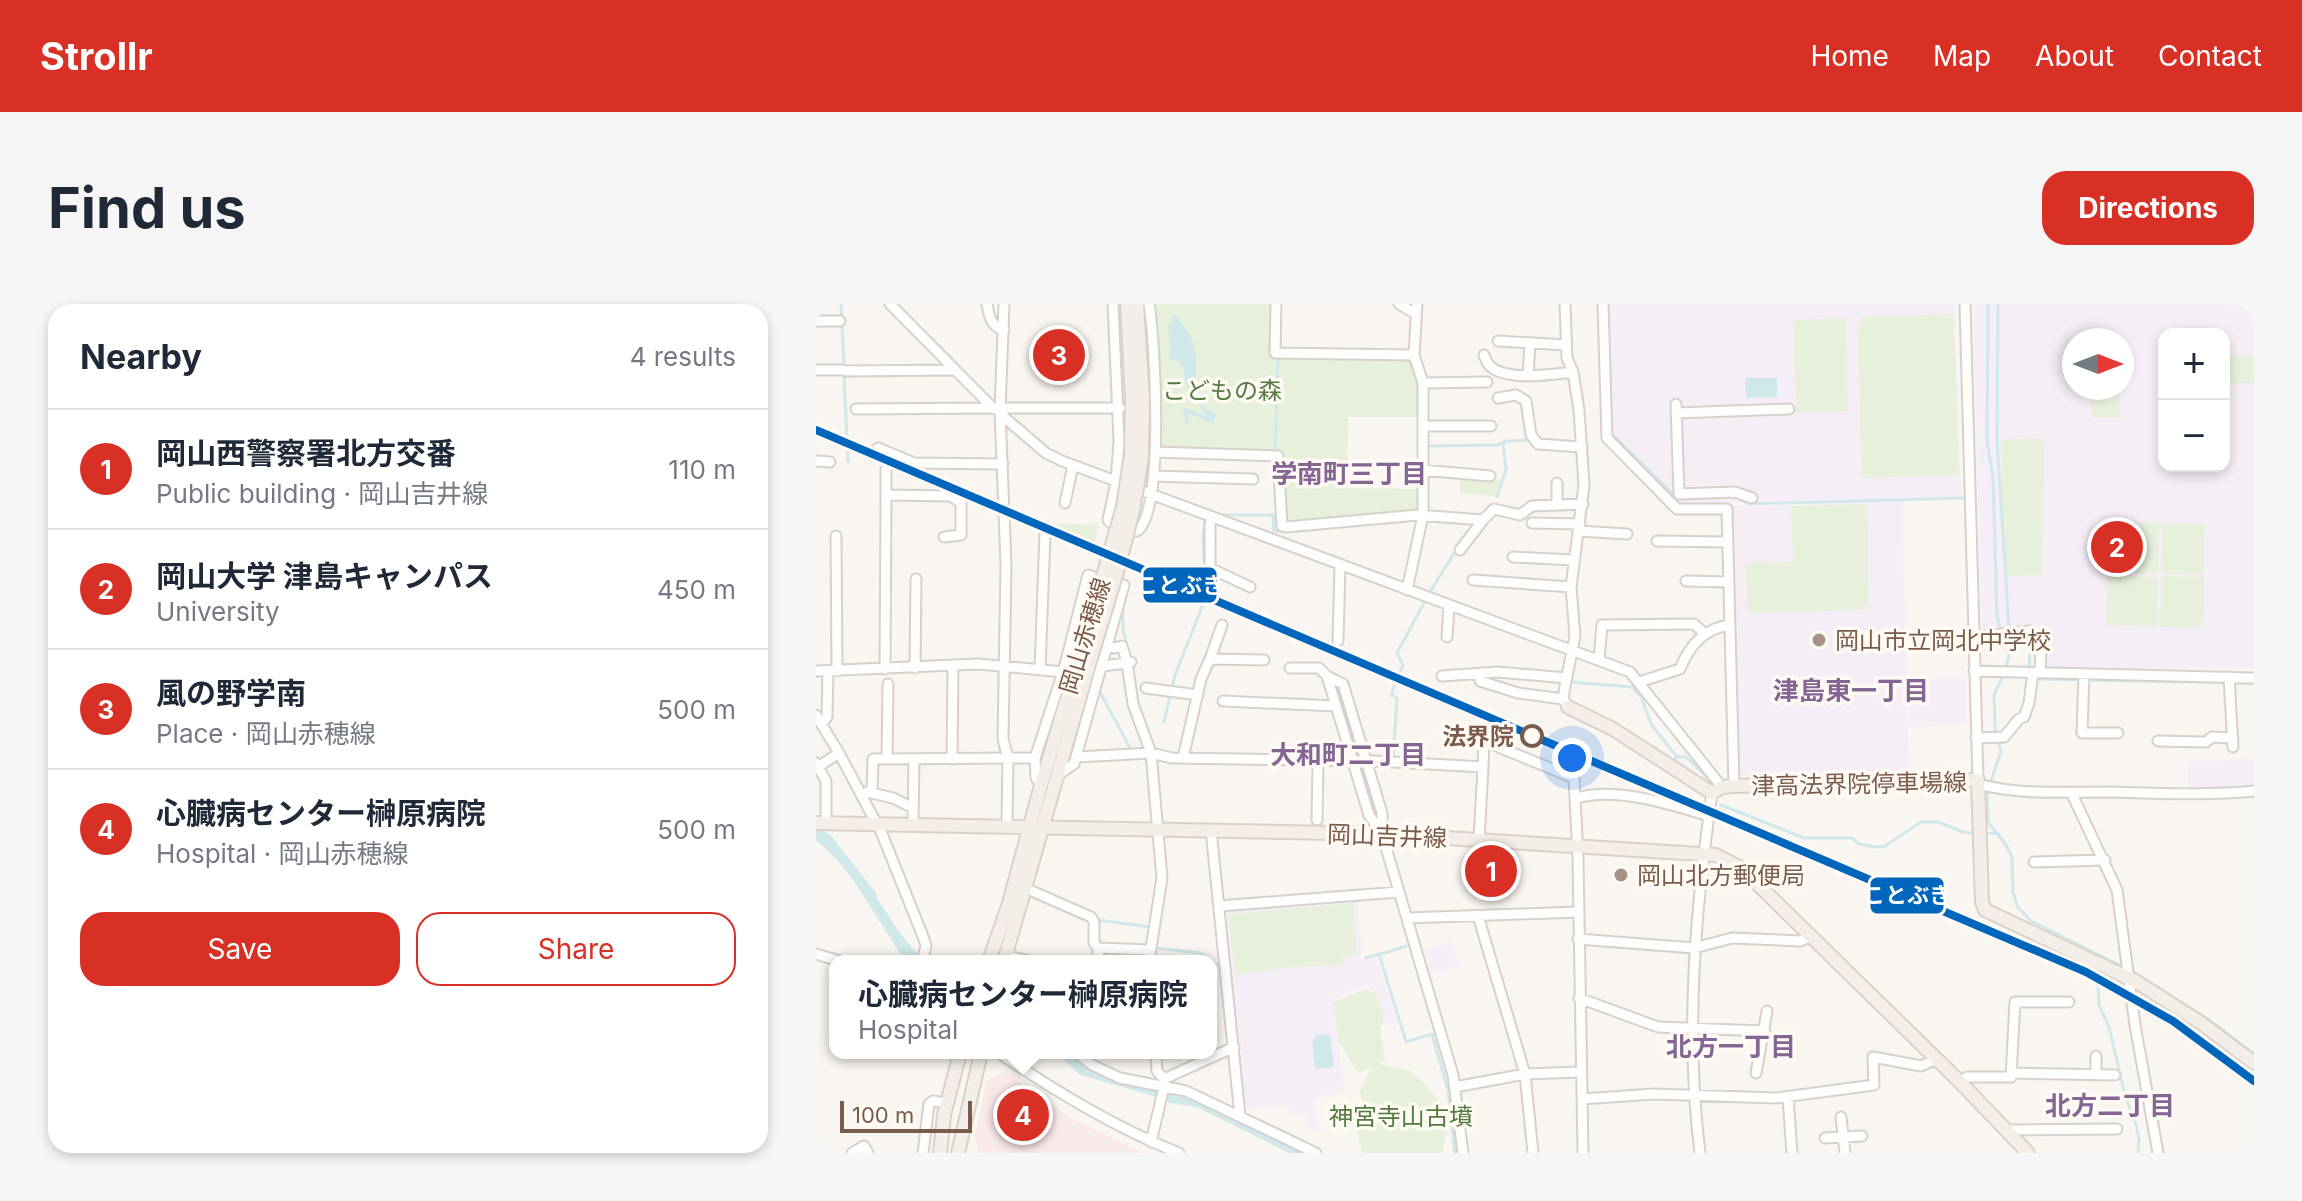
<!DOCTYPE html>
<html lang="en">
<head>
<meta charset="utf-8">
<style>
	body { margin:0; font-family:Inter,"Noto Sans JP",sans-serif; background:#f6f6f7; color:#1f2937 }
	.controls { position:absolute; right:24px; top:24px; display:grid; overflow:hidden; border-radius:16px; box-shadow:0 4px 12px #0003 }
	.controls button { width:72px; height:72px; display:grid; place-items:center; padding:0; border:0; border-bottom:2px solid #e0e1e3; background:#fff; color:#1f2937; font:40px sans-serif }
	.compass { position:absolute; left:1246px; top:24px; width:72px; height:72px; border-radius:50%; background:#fff; box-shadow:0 4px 12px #0003; rotate:90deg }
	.scale { position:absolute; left:24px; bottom:20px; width:132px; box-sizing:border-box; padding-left:8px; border:4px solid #7a5c4d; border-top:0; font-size:22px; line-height:28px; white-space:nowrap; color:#7a5c4d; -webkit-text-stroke:6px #fffaf3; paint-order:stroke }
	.you { position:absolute; left:756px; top:454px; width:28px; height:28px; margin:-20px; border:6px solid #fff; border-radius:50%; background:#1a73e8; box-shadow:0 0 0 12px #1a73e833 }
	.badge { display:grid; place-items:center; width:52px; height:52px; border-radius:50%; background:#d93025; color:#fff; font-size:26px; font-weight:700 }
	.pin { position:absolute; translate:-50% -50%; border:4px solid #fff; box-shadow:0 2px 8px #0006 }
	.popup { position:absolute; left:13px; top:651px; width:388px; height:104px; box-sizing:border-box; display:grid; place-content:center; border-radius:16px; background:#fff; filter:drop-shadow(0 2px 6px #0005); font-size:26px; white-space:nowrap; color:#747a83 }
	.popup b { font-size:30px; color:#1f2937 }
	.popup::after { content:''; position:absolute; left:50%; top:100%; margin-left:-16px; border:16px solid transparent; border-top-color:#fff }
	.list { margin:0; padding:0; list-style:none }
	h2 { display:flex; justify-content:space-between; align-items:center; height:104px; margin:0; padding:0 32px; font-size:34px }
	h2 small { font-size:26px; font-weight:400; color:#747a83 }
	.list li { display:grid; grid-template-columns:52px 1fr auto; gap:24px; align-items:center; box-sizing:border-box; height:120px; padding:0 32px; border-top:2px solid #e0e1e3 }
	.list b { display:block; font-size:30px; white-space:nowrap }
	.list p { margin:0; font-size:26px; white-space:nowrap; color:#747a83 }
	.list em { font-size:26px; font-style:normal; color:#747a83 }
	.actions { display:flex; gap:16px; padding:24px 32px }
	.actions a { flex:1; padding:18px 0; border:2px solid #d93025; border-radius:24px; text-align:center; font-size:28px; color:#d93025 }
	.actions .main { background:#d93025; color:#fff }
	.map { position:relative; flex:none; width:1438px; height:849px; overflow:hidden; border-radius:24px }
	header { display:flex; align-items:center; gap:48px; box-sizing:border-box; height:112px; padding:0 40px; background:#d93025; color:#fff }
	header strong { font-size:38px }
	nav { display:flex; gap:44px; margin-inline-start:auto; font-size:28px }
	.intro { display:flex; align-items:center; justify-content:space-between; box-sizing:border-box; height:192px; padding:0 48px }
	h1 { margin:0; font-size:56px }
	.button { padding:20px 36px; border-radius:24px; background:#d93025; color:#fff; font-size:28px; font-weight:700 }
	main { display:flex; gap:48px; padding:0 48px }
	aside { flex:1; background:#fff; border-radius:24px; box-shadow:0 4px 12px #0003 }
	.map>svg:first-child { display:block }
	.education { fill:#f6eef6; fill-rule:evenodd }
	.medical { fill:#fae9e9 }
	.green { fill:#e7f0db }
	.water { fill:#d0e8ea }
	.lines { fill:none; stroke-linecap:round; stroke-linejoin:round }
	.stream { stroke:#d0e8ea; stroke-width:3 }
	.minor-casing { stroke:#d7d1cb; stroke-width:13 }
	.major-casing { stroke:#dad1cc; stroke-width:16 }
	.minor { stroke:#fefefd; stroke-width:9 }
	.major { stroke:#f3eee8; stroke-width:12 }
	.major-bridge-casing { stroke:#dad1cc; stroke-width:16; stroke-linecap:butt }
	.major-bridge { stroke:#f3eee8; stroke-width:12 }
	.rail-1-casing { stroke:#fffaf3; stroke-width:14 }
	.rail-1 { stroke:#0065bd; stroke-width:8 }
	.poi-dot { fill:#a69286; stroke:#fffaf3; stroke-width:3 }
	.stop-dot { fill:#fffaf3; stroke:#7a5c4d; stroke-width:4 }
	.labels { text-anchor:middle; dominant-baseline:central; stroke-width:7; stroke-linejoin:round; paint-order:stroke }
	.park-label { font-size:24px; fill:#537a41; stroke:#fffaf3 }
	.street-label { font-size:24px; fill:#7a5c4d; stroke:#fffaf3 }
	.poi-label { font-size:24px; fill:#7a5c4d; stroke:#fffaf3; text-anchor:start }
	.stop-label { font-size:24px; font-weight:bold; fill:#7a5c4d; stroke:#fffaf3; text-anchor:end }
	.neighbourhood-label { font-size:26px; font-weight:bold; fill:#846695; stroke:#fffaf3 }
	.line-badge { stroke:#fffaf3; stroke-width:3 }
	.badge-label { font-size:22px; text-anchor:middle; font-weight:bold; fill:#fff }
</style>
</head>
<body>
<header>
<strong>Strollr</strong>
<nav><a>Home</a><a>Map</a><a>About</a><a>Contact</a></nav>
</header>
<div class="intro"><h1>Find us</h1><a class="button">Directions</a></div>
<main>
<aside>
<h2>Nearby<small>4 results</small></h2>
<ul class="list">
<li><span class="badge">1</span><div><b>岡山西警察署北方交番</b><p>Public building · 岡山吉井線</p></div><em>110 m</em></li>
<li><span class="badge">2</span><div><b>岡山大学 津島キャンパス</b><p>University</p></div><em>450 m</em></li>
<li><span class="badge">3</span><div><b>風の野学南</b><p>Place · 岡山赤穂線</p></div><em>500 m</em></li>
<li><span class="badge">4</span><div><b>心臓病センター榊原病院</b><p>Hospital · 岡山赤穂線</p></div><em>500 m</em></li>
</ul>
<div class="actions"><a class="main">Save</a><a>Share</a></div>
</aside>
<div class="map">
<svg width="1438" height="849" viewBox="0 0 1438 849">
	<rect width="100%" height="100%" fill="#f9f5f0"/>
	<path class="education" d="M 790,0 L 1139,0 L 1145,193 L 864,200 L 794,133 Z
		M 1157,0 L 1438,0 L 1438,365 L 1230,364 L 1227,358 L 1228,336 L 1221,325 L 1166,329 ZM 1348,30 L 1408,30 L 1408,162 L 1348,162 ZM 1258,36 L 1306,36 L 1306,84 L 1258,84 Z
		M 1086,196 L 1093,469 L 921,472 L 913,202 L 976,202 Z
		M 1150,374 L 1150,421 L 1093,423 L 1093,375 Z
		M 1438,455 L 1438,484 L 1372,486 L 1372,457 Z
		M 538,594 L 542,598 L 546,656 L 561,653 L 581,718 L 569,721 L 561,690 L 551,681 L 517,696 L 528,788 L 496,795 L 503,826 L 492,829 L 489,810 L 473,812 L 471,800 L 427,805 L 407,609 L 410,605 Z
		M 636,637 L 644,663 L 615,669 L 608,646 Z"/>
	<path class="medical" d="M 191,769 L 258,816 L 328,849 L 162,849 L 159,830 L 170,781 L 174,773 Z"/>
	<path class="green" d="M 339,0 L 458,0 L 457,52 L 592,55 L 601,82 L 601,113 L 532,113 L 531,184 L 602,185 L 602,203 L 599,208 L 472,220 L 469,218 L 465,149 L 348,146 L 345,144 Z
		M 1137,10 L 1143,171 L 1046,174 L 1041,21 L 1048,13 Z
		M 1030,14 L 1032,107 L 980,108 L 977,16 Z
		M 1408,52 L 1438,52 L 1438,79 L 1408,79 Z
		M 1275,84 L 1304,84 L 1304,114 L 1275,114 Z
		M 1223,134 L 1228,139 L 1226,271 L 1188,272 L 1185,136 Z
		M 645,172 L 686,176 L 679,192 L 643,189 Z
		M 1051,200 L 1053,299 L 1046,306 L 931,309 L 930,259 L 977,258 L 975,202 Z
		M 1292,218 L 1343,219 L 1342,270 L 1291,269 Z
		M 233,219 L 282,221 L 279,238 L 283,242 Z
		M 1346,219 L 1389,220 L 1387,271 L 1345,270 Z
		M 1291,271 L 1342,273 L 1341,323 L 1290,321 Z
		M 1345,272 L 1388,273 L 1387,324 L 1344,323 Z
		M 537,599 L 541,651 L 526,653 L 527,661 L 478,663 L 419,671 L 412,610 Z
		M 550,685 L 561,690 L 568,719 L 564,724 L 569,757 L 563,760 L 593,766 L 610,781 L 632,807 L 634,818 L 626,849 L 546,849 L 541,828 L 548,805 L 544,787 L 555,763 L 542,769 L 522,737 L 518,698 Z"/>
	<path class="water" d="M 359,10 C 366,19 375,30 378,42 C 384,64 371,101 400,110 L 397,119 L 374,110 L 371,111 L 374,120 L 370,121 L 367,103 L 392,112 C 383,102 373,90 369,76 C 367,68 369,64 363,57 L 354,55 L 352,20 L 355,22 L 355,13 Z
		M 929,74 L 961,74 L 961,93 L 930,94 Z
		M 0,521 L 16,533 L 60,589 L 61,594 L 83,628 L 107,657 L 90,657 C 60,617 40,568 0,536 Z
		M 514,730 L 518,763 L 499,765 L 496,736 L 499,735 L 499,731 Z
		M 241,749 L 257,749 L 304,777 L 375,793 L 494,849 L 473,849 L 381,803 L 353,799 L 351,796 L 264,771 Z"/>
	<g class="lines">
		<path class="stream" d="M 25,0 L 28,62
			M 1172,0 L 1171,137 L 1177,174 L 1181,313 L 1193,351 L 1190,363
			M 1182,0 L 1181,137 L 1193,325
			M 595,29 L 594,56 L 603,83
			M 28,70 L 32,158
			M 798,132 L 859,192 L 862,192
			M 610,142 L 681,141 L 691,137 L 716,136
			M 459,149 L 462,53
			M 603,163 L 603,119
			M 681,193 L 690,166 L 687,139
			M 925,193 L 931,200 L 1146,194
			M 399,211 L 457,211 L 458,227 L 467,227
			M 612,291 L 642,243
			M 307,305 L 307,326 L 316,360 L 323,405
			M 1196,333 L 1215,334 L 1213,364
			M 13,371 L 118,366
			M 1187,372 L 1178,391 L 1179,423 L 1185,448 L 1171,488 L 1172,518 L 1190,541 L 1196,553 L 1197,588 L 1201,602 L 1215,617 L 1309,664
			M 1220,375 L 1438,379
			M 753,378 L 816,383 L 825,393 L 835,420 L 861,453
			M 285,390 L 315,446 L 319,446
			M 348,418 L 359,371 L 388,298 L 390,284 L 387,234 L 389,217
			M 577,454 L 581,394 L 575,391 L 587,361 L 581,349 L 609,297
			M 858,457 L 861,453 L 870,453 L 895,477
			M 849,484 L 849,482
			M 845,493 L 846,492
			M 905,501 L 988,534 L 1036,534 L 1043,540 L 1059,543 L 1069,542 L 1105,518 L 1122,518 L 1147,528 L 1158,529
			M 1169,529 L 1183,530
			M 282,616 L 335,623
			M 339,644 L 385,649 L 406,664
			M 563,651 L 590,642
			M 550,654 L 563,650 L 590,738 L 616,730 L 632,786 L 639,849
			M 1281,663 L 1283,701 L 1293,723 L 1309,791 L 1320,821 L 1323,835 L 1322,849
			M 1316,667 L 1393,716 L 1438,750"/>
		<g class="minor-casing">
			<path id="minor" d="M 74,0 L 177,104 L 184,107 L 189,114 L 230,149 L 246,157 L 814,368 L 906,483
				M 171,0 C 173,12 175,23 188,26
				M 188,0 L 184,107 L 190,260 L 187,435 L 192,454 L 191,522
				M 297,0 L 303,137 L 300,178 L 292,216 L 295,219 L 321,227 C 349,209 339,35 333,0
				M 460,0 L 459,49 L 598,51
				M 583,0 L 600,10
				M 749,0 L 751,54 L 757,68 L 763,106 L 768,181 L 755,283 L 759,332 L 749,382 L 747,395 L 752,403
				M 787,0 L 791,134 L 861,205 L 911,205 L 918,482
				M 1149,0 L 1162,476
				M 0,17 L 24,17
				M 682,37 L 750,41
				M 668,51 C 670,55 671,60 674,62 C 691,78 737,70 757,68
				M 0,66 L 26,66
				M 29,67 L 139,66
				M 712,71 L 714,39
				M 607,79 L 671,78
				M 682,94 L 700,91 L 710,97 L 715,131 L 722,140 L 766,143
				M 860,100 L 863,190 L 919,188 L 936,194
				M 40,105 L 177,104
				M 184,107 L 191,104 L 304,104
				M 860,109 L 973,105
				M 607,122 L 675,122
				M 62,144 L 98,159 L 187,160
				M 339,148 L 462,152 L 466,222 L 470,223 L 602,211 L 667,216 L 678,205 L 704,211 L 716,202 L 767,200
				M 0,157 L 14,158
				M 606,166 L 674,172
				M 337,172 L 437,175
				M 741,179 L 741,200
				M 70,191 L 70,165
				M 249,199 L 257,161
				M 396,214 L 394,221 L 394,264 L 434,283
				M 716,219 L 764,220
				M 763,227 L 811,230
				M 20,232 L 21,367
				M 841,237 L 911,238
				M 644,246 L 667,216
				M 697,253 L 758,256
				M 657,276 L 755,283
				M 870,277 L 912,278
				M 591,286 L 607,211 L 607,79 L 598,51 L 601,0
				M 631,333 L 633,302
				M 1157,333 L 1214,327 C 1229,336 1224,354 1224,369
				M 522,337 L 524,262
				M 291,342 L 298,344 L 306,342 L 311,359 L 315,358
				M 394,355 L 406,321
				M 783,356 L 786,321 L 878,320 L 889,330
				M 286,362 L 311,359 L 317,400 L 335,449 L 346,574 L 333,657
				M 99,364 L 100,275
				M 474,364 L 503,364 L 511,372
				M 69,365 L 70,191 L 135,192 L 145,199 L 145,231 L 128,233
				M 224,365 L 229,230
				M 0,367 L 162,360 L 247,368
				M 1158,367 L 1438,374
				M 1268,370 L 1266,429 L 1302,429
				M 626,372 L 681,368 L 751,374
				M 1413,373 L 1417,443
				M 664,377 L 702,389 L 747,395
				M 823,378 L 864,365 C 873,342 888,324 914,321
				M 330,384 L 382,391
				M 407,397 L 520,402
				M 0,411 L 23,449 L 66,530 L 108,635 L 110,642 L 106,657
				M 5,420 L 11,413 L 12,367
				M 1160,434 L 1188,433 L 1203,415 L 1208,413 L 1213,399 L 1217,369
				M 1342,437 L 1390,438 L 1396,433 L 1417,434
				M 261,453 L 335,449 L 356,454 L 559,457 L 667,463 L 663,536
				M 367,454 L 385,375 L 394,355 L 448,356
				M 71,455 L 72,380
				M 136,455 L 137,361
				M 0,459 L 10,477 L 10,519
				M 2,463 L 23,449
				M 667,463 L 668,437 L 758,474 L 762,553 L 767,849
				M 1162,480 C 1202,491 1249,488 1290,488 C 1339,489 1389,492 1438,487
				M 225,481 L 220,474 L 219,454 L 247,368 L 272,271 L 308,281 L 258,460 L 243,470
				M 51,488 L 77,494 L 97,504
				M 56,488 L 57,455 L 219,454
				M 1255,488 L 1301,586 L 1319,721 L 1342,849
				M 759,495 C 796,481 856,501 893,512
				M 501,516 L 502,456
				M 97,519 L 98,455
				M 395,526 L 424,812
				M 566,530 L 553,511 L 511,372 L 527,380 L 566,509 L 566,530 L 637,771 L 647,849
				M 1218,558 L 1289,556
				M 209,584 L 275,613 L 278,618 L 278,639 L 282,644 L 333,646
				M 403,602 L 583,588
				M 662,612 L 709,770 L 717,849
				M 591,614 L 762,608
				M 762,635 L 878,644 L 916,634 L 985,637 L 994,632
				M 282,644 L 282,657
				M 0,650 L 24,657
				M 190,652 L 215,657
				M 763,694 L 842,723 L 949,727
				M 183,749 C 241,788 298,823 363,849
				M 261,749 L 276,761 L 304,774 L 370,787 L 500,849
				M 940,769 L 951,707
				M 1195,769 L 1299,771
				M 1280,771 L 1280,752
				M 348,775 L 418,743
				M 1145,779 L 1151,773 L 1195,773 L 1199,698 L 1253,698
				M 639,783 L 709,770 L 764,768
				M 972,793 L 976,849
				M 766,795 L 838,790 L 960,794 L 1058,781 L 1057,753 L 1105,762 L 1121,755
				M 1025,813 L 1029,849
				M 1192,826 L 1301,825
				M 1009,834 L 1046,832
				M 335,838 L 348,783 L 348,775 L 341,767 L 340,749
				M 36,849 L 48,842 L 52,849
				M 107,849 L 113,800 L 117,797 L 131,799
				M 884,849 C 869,729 879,608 896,489"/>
		</g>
		<g class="major-casing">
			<path id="major" d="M 311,0 L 316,95 L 315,150
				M 321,0 L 327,95 L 326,151
				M 752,403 L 797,425 L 896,489 L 906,483 L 918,482 L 1162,476 L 1166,598 L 1169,606 L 1321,678 L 1385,719 L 1438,759
				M 0,519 L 566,530 L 900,551 L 925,564 L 1145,779 L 1212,849
				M 173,657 L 193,599 L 225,481 L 264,351
				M 188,657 L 275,354
				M 124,849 L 128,811 L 144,749
				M 142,849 L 165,749"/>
		</g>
		<use href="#minor" class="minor"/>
		<use href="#major" class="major"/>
		<g class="major-bridge-casing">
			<path id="major-bridge" d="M 264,351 L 307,203 L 315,150
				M 275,354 C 295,287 318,220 326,151"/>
		</g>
		<use href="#major-bridge" class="major-bridge"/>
		<g class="rail-1-casing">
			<path id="rail-1" d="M 0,126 L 1270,668 L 1357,717 L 1438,777"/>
		</g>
		<use href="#rail-1" class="rail-1"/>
	</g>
	<g class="poi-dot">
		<circle cx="1003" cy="336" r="8"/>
		<circle cx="805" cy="571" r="8"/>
	</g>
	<circle class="stop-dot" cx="716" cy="432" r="10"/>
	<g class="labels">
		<g class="park-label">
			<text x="406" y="86">こどもの森</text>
			<text x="585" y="812">神宮寺山古墳</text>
		</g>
		<g class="street-label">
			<text transform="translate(269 332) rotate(-73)">岡山赤穂線</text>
			<text transform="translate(1043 480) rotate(-1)">津高法界院停車場線</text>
			<text transform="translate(571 532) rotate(2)">岡山吉井線</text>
		</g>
		<g class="poi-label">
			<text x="1019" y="336">岡山市立岡北中学校</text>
			<text x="821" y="571">岡山北方郵便局</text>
		</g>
		<g class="stop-label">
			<text x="698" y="432">法界院</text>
		</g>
		<g class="neighbourhood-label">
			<text x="533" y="169">学南町三丁目</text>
			<text x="1035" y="386">津島東一丁目</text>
			<text x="532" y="450">大和町二丁目</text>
			<text x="915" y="742">北方一丁目</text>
			<text x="1294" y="801">北方二丁目</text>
		</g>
	</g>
	<g class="line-badge">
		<rect x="326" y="262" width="76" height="38" rx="8" fill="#0065bd"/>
		<rect x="1053" y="572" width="76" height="39" rx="8" fill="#0065bd"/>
	</g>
	<g class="badge-label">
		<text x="364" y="289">ことぶき</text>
		<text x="1091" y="599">ことぶき</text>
	</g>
</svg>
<div class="controls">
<button>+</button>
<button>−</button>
</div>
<svg class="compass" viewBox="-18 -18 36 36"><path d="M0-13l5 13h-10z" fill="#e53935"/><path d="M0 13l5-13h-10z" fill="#747a83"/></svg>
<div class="scale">100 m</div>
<div class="you"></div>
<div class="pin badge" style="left:675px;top:567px">1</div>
<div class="pin badge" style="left:1301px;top:243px">2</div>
<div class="pin badge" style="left:243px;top:51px">3</div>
<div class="pin badge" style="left:207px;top:811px">4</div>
<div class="popup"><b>心臓病センター榊原病院</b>Hospital</div>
</div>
</main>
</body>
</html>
